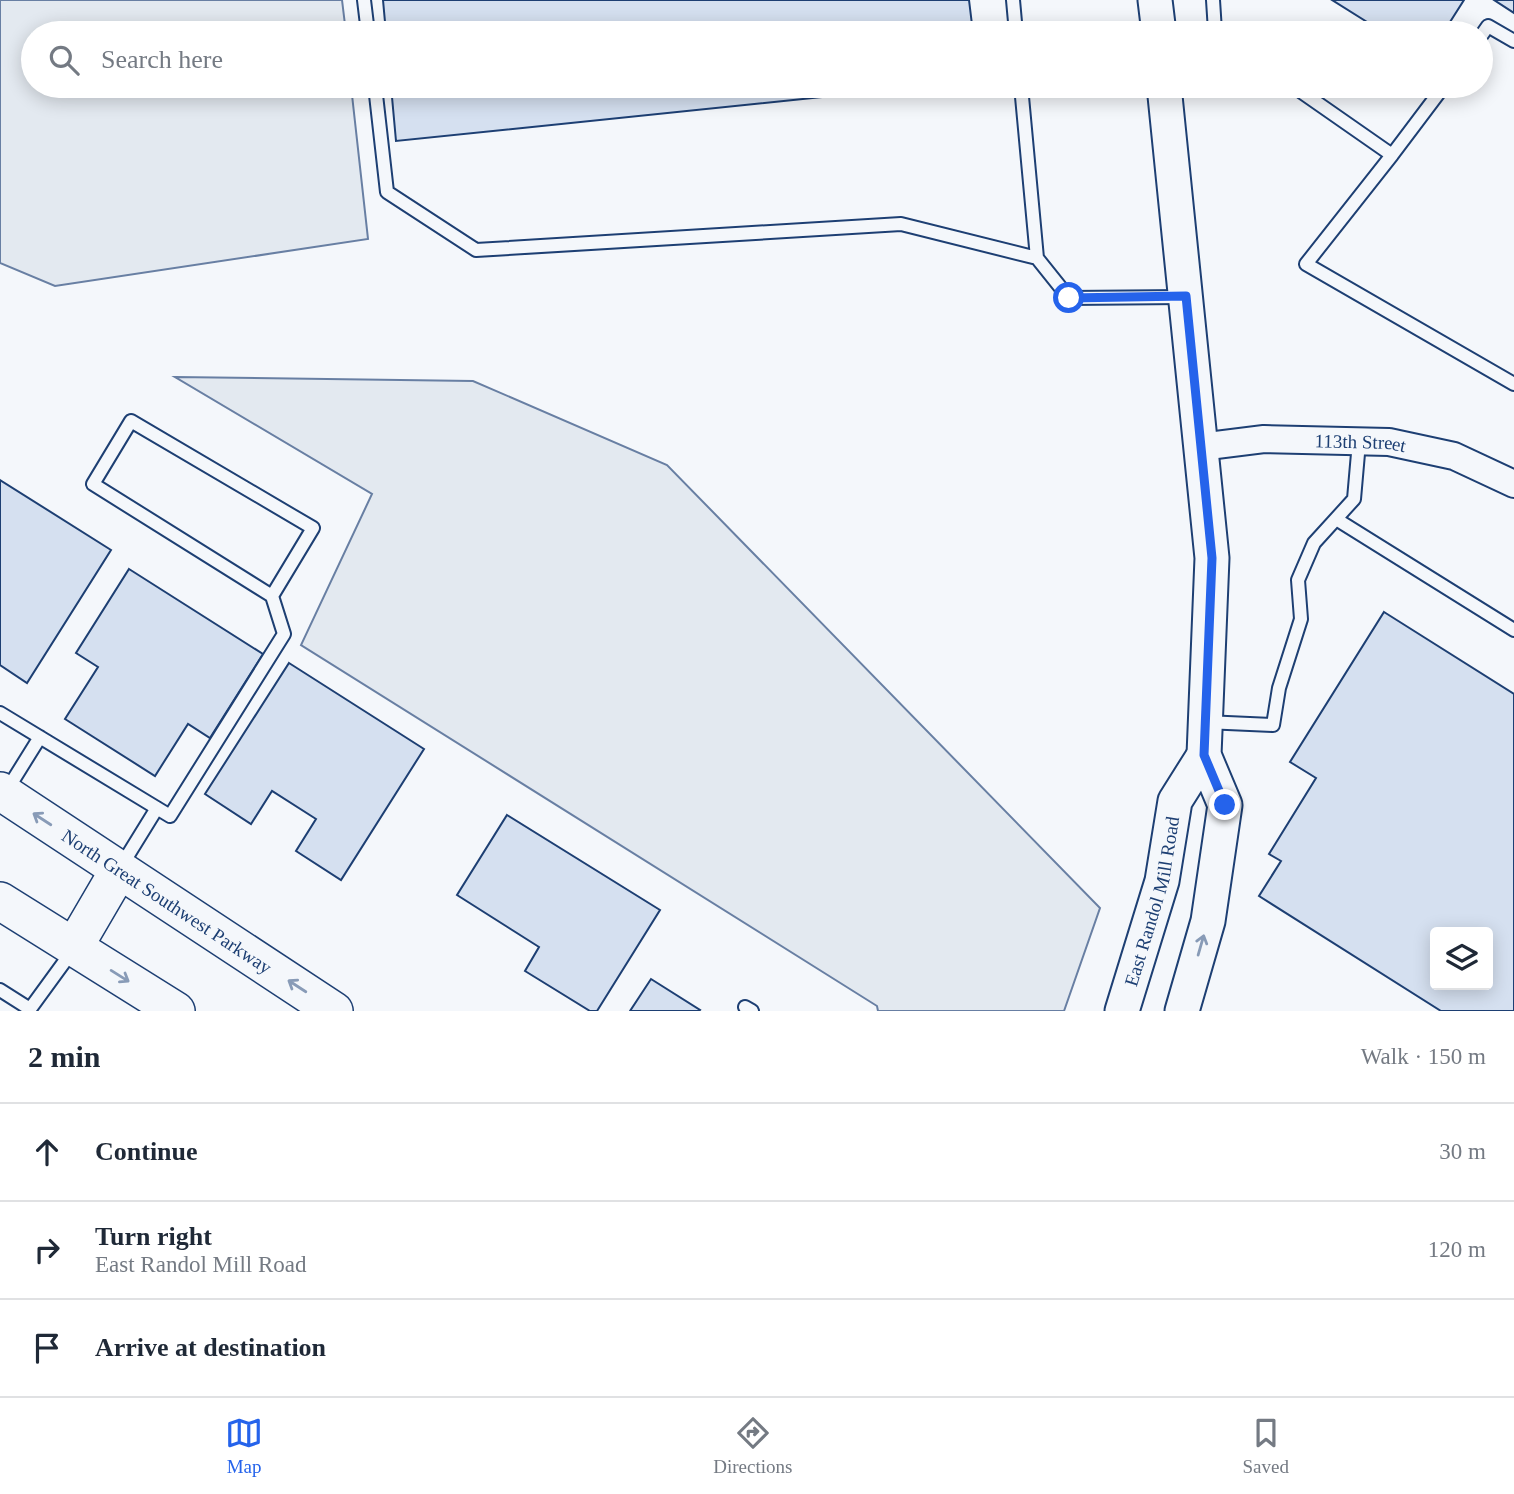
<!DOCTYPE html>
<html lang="en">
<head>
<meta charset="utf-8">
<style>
	body { margin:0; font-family:"Times New Roman",serif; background:#f6f6f7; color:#1f2937 }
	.controls { position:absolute; right:21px; bottom:21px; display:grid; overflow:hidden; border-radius:7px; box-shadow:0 4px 18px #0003 }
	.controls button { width:63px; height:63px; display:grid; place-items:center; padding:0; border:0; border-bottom:2px solid #e0e1e3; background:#fff; color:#1f2937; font:35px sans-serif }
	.stop { position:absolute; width:21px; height:21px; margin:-16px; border:5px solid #2563eb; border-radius:50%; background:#fff }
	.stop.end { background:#2563eb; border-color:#fff; box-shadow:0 2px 7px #0008 }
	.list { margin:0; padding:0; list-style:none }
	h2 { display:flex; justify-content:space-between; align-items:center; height:91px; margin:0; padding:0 28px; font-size:30px }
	h2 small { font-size:23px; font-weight:400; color:#747a83 }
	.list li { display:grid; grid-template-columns:46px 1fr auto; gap:21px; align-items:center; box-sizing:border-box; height:98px; padding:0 28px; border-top:2px solid #e0e1e3 }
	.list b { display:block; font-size:26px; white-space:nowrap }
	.list p { margin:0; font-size:23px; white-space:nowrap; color:#747a83 }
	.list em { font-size:23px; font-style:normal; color:#747a83 }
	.icon { flex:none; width:38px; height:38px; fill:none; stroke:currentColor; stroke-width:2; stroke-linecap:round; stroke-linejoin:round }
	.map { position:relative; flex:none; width:1514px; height:1011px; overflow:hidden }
	.search { position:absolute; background:#fff; box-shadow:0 4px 18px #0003; left:21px; right:21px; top:21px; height:77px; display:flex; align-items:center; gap:18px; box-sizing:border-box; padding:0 24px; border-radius:38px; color:#747a83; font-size:26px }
	.sheet { height:385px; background:#fff }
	nav { display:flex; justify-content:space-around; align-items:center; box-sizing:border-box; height:98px; border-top:2px solid #e0e1e3; background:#fff; font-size:19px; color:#747a83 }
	nav a { display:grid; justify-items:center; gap:4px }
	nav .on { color:#2563eb }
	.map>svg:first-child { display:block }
	.green { fill:#e3e9f0; stroke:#687fa3; stroke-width:2 }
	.building { fill:#d5e0f0; stroke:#1d3f73; stroke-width:2; fill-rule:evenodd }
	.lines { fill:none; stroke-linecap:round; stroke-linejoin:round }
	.service-casing { stroke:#1d3f73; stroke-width:16 }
	.minor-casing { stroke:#1d3f73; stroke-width:30 }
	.tertiary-casing { stroke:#1d3f73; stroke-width:37 }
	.secondary-casing { stroke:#1d3f73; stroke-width:40 }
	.service { stroke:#f4f7fb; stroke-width:12 }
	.minor { stroke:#f4f7fb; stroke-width:26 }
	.tertiary { stroke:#f4f7fb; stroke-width:33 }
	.secondary { stroke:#f4f7fb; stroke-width:37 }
	.oneway { stroke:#889bb7 }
	.route { stroke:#2563eb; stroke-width:9 }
	.labels { text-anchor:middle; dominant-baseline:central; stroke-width:5; stroke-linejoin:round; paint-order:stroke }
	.street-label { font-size:19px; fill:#1d3f73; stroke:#f4f7fb }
</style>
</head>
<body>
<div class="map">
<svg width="1514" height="1011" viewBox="0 0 1514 1011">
	<rect width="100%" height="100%" fill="#f4f7fb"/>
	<path class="green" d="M 0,0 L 342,0 L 346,33 L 33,33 L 33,86 L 351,86 L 368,239 L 55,286 L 0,263 Z
		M 175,377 L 473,381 L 667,465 L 1100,908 L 1064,1011 L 878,1011 L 877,1006 L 301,645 L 372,494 Z"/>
	<path class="building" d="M 383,0 L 969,0 L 973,33 L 386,33 Z
		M 1332,0 L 1464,0 L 1443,33 L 1371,33 L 1375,27 Z
		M 1494,0 L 1514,0 L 1514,13 Z
		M 391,86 L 928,86 L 396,141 Z
		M 0,480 L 111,550 L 27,683 L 0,665 Z
		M 129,569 L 263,654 L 210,738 L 188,724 L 155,776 L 65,719 L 98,667 L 76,653 Z
		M 1384,612 L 1514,694 L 1514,1011 L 1441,1011 L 1259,896 L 1281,861 L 1269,854 L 1316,778 L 1290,762 ZM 1435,932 L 1488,932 L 1488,985 L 1435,985 Z
		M 289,663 L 424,749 L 341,880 L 296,851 L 316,819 L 272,791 L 251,824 L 205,794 Z
		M 507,815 L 660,910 L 597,1011 L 590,1011 L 525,971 L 539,947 L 457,895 Z
		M 651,979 L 700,1010 L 699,1011 L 630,1011 Z"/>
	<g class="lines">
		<g class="service-casing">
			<path id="service" d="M 364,0 L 368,33
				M 1013,0 L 1016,33
				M 1207,33 L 1215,31 L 1213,0
				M 1481,36 L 1488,26 L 1514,41
				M 375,86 L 387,192 L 476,250 L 901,224 L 1037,258
				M 1021,86 L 1037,258 L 1069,298 L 1184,297
				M 1293,86 L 1392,155 L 1306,264 L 1514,384
				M 1392,155 L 1444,86
				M 1336,519 L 1514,630
				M 0,713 L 170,816 L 284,634 L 272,596 L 93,484 L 131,421 L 313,528 L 272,596
				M 1205,722 L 1273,725 L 1279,688 L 1301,619 L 1298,580 L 1314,543 L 1354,499 L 1359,442
				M 7,790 L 40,737
				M 120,868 L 157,808
				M 0,990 L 30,1009 L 73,950
				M 745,1007 L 752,1011"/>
		</g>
		<g class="minor-casing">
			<g id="minor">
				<path id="s1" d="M 1200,447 L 1264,439 L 1389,442 L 1454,456 L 1514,484"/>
			</g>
		</g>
		<g class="tertiary-casing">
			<g id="tertiary">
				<path d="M 1155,0 L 1159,33"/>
				<path d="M 1164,86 L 1212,558 L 1204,755 L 1225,805 L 1208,921 L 1182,1011"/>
				<path id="s2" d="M 1122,1011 L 1162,881 L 1175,801 L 1204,755"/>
			</g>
		</g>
		<g class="secondary-casing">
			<g id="secondary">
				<path id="s3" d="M 0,791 L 334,1011"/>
				<path d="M 0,901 L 176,1011"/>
				<path d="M 74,947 L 119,870"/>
			</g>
		</g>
		<use href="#service" class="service"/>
		<use href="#minor" class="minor"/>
		<use href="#tertiary" class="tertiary"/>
		<use href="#secondary" class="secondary"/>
	</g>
	<defs><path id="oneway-shaft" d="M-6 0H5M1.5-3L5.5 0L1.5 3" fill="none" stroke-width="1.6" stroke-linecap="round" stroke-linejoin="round" transform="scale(1.75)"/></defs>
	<g class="oneway">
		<use href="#oneway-shaft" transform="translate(42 819) rotate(-147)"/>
		<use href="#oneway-shaft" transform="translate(1201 945) rotate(-74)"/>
		<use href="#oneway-shaft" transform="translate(120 976) rotate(32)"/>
		<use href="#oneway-shaft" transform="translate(297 986) rotate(-147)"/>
	</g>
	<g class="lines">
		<path class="route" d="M 1069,298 L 1186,296 L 1212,558 L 1204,755 L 1225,805"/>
	</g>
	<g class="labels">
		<g class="street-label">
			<text stroke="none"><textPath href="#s1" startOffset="161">113th Street</textPath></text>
			<text stroke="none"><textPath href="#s2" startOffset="114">East Randol Mill Road</textPath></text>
			<text stroke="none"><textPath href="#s3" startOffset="200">North Great Southwest Parkway</textPath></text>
		</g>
	</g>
</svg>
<div class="controls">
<button><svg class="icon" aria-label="layers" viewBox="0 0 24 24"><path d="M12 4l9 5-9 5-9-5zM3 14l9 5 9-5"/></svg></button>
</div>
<div class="stop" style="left:1069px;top:298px"></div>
<div class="stop end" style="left:1225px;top:805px"></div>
<div class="search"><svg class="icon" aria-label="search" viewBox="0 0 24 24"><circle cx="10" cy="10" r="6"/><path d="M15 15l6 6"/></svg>Search here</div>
</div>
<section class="sheet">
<h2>2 min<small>Walk · 150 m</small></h2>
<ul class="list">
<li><svg class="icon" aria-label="ahead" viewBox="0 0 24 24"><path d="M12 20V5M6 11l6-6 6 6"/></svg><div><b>Continue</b></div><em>30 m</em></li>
<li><svg class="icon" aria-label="right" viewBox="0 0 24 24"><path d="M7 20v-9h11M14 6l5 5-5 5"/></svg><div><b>Turn right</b><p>East Randol Mill Road</p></div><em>120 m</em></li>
<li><svg class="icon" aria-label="arrive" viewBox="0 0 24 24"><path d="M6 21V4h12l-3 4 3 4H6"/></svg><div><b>Arrive at destination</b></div></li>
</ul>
</section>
<nav>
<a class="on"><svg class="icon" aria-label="map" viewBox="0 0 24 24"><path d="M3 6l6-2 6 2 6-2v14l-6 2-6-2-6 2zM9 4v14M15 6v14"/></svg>Map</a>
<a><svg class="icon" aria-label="directions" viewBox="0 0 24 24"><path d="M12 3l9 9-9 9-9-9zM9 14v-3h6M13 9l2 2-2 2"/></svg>Directions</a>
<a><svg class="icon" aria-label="saved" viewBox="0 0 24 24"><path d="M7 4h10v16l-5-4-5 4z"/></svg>Saved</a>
</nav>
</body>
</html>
